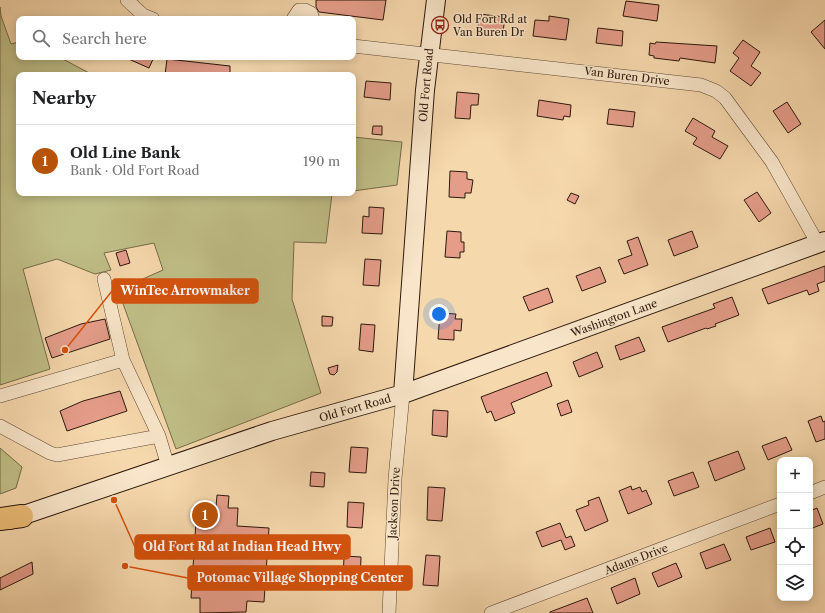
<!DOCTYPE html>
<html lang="en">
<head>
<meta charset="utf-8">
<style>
	body { margin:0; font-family:"Libre Caslon Text",serif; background:#f2f2f2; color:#202124 }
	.controls { position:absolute; right:12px; bottom:12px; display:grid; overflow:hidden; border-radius:8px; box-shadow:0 2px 10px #0003 }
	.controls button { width:36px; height:36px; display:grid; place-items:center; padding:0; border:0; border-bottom:1px solid #e0e0e0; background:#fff; color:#202124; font:20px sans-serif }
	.you { position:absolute; left:439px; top:314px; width:14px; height:14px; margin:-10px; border:3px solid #fff; border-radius:50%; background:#1a73e8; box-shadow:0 0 0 6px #1a73e833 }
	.badge { display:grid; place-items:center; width:26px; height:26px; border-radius:50%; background:#b45309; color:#fff; font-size:13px; font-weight:700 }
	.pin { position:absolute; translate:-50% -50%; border:2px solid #fff; box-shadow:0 1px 4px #0006 }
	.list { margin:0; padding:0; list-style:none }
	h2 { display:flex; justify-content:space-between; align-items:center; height:52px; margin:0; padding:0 16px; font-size:17px }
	h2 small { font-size:13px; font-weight:400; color:#757577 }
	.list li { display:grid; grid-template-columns:26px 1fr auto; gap:12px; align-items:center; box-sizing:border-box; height:72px; padding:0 16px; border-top:1px solid #e0e0e0 }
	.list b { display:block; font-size:15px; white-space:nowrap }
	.list p { margin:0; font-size:13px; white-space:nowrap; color:#757577 }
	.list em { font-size:13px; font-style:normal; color:#757577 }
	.icon { flex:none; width:22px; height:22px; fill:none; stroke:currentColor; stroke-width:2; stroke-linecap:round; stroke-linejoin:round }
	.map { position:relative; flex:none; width:825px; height:613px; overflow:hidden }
	.search { position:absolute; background:#fff; box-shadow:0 2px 10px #0003; left:16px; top:16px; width:340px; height:44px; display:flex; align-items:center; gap:10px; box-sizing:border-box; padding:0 14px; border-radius:8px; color:#757577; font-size:15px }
	.panel { position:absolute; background:#fff; box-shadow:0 2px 10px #0003; left:16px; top:72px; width:340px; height:124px; border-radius:8px }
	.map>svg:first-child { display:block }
	.green { fill:#c0be87; stroke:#766b49 }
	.building { fill:#e59d8a; stroke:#2d180b }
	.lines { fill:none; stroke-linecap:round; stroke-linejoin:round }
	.street-casing { stroke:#5f4834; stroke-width:14 }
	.secondary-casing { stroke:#2d180b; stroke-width:20 }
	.highway-casing { stroke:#2d180b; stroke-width:24 }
	.street { stroke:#f9e6ca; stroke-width:13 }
	.secondary { stroke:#f9e6ca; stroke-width:18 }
	.highway { stroke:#ebbc76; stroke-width:22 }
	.labels { text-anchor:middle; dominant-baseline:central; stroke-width:3; stroke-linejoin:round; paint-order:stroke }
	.poi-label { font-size:11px; fill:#2d180b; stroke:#f9e6ca; text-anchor:start }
	.street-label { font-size:11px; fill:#2d180b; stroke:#f9e6ca }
	.leader { fill:none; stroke:#d5520c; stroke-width:1.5 }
	.callout-dot { fill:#d5520c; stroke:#f9e6ca; stroke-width:1.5 }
	.callout { fill:#d5520c; stroke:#d5520c; stroke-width:1.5 }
	.callout-label { font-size:12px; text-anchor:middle; font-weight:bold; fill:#fff }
</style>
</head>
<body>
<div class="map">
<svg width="825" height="613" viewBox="0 0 825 613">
	<rect width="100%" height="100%" fill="#f6d8ad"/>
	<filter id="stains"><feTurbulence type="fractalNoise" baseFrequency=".005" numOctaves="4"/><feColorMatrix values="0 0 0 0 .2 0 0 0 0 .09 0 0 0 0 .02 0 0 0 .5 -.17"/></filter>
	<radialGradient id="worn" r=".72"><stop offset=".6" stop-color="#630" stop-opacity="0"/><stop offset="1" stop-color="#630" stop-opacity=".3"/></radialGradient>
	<path class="green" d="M 0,7 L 1,16 L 11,44 L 19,42 L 19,57 L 59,57 L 93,75 L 19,75 L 19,193 L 339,193 L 332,194 L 326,243 L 294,242 L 292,299 L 321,393 L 176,449 L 118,290 L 163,270 L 154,243 L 104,253 L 111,270 L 95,274 L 57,259 L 23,269 L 50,369 L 0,385 Z
		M 353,137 L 402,142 L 397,185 L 353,191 Z
		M 0,448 L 22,467 L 16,488 L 0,494 Z"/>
	<path class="building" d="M 316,0 L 386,0 L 383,20 L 319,12 L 316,7 Z
		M 626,1 L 659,5 L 657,21 L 623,16 Z
		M 479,14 L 505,17 L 503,32 L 478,30 Z
		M 549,16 L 569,19 L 566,40 L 533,36 L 535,20 L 549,21 Z
		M 825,20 L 825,49 L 811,32 Z
		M 598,28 L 623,31 L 622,46 L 596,43 Z
		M 743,40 L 760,52 L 751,66 L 761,73 L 751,86 L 730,71 L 739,58 L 733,53 Z
		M 656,42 L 717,46 L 715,63 L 680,58 L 679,61 L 654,58 L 654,56 L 649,55 L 650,43 L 655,44 Z
		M 124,57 L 154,57 L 149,68 Z
		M 167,59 L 230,66 L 230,75 L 165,75 Z
		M 366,81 L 391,83 L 390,100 L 364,97 Z
		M 457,92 L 479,94 L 478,105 L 471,105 L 470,119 L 455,118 Z
		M 539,100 L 571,105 L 570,117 L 564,116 L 563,120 L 537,116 Z
		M 787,102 L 801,124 L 788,133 L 773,111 Z
		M 609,109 L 635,112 L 633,127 L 607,124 Z
		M 693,118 L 715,131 L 712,137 L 728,146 L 720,159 L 693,144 L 697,138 L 685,131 Z
		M 373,126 L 382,126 L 382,135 L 372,134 Z
		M 450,171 L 467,172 L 467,179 L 473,180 L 471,193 L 465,193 L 465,198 L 449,197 Z
		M 757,192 L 771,213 L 759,222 L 744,200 Z
		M 571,193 L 579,196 L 575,204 L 567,200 Z
		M 369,207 L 384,208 L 382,234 L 362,233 L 363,216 L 369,217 Z
		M 447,231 L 461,232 L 461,242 L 464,242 L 464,252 L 460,252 L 460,258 L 445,257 Z
		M 692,231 L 698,247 L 674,256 L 668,240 Z
		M 638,237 L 648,265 L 624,274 L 618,260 L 632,255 L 627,241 Z
		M 126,250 L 130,263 L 120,266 L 116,253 Z
		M 365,259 L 381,260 L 379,286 L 363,285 Z
		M 825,266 L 825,281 L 817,284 L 819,291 L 809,295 L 807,290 L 768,304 L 762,289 Z
		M 600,267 L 606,282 L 582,291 L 576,276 Z
		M 548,288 L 553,302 L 529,311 L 523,297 Z
		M 732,297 L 739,315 L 715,324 L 716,326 L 707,329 L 706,328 L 668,342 L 662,327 L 715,308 L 713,304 Z
		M 440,313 L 456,314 L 455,319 L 462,319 L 461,331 L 454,330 L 454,340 L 438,339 Z
		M 322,316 L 333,317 L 332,326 L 322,326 Z
		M 105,319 L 110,339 L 52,358 L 45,338 L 81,324 Z
		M 361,324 L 375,325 L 373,352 L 359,350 Z
		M 639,337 L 645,351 L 620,360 L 615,346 Z
		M 597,352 L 603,367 L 579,377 L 573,362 Z
		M 338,365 L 337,372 L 334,375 L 330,374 L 328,368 Z
		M 547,372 L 552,386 L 511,403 L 515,413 L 495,421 L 491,411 L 487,413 L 481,397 Z
		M 120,391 L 127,411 L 67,431 L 60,411 L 83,401 Z
		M 568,400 L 572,412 L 561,416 L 557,404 Z
		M 433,410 L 448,411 L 447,437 L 432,435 Z
		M 821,416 L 823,422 L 825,421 L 825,439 L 816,442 L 808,421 Z
		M 786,437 L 792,450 L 768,460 L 762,446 Z
		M 351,447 L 368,448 L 366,473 L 349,472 Z
		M 738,451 L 745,469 L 715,481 L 708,462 Z
		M 311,472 L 325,473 L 324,487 L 310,486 Z
		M 693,472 L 699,487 L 674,496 L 668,481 Z
		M 631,486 L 632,490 L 640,487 L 642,492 L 646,490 L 652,504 L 628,514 L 619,491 Z
		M 428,487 L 445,488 L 442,521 L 427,520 Z
		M 217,495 L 229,496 L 228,508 L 238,508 L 237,526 L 269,528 L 264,602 L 247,601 L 246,612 L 200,613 L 200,598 L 191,598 L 197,506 L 216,507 Z
		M 599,497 L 608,521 L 585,531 L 576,510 L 589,505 L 588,501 Z
		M 348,502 L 364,503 L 362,528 L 347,527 Z
		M 817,508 L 823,524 L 810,529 L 810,511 Z
		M 560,523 L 566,538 L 571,536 L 575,546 L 565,550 L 561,540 L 542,547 L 536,532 Z
		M 770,528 L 775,542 L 751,550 L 746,537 Z
		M 724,544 L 731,560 L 706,569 L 700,553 Z
		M 426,555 L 440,556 L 438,586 L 423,585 Z
		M 344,556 L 361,557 L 360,583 L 343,582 Z
		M 32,562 L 33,574 L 0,590 L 0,578 Z
		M 676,563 L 682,577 L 658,587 L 652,573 Z
		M 635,578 L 640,594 L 617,604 L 611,588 Z
		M 587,598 L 593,613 L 550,613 L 550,612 Z"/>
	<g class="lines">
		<g class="street-casing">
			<path id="street" d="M 127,0 L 143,15 L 153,19
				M 293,19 L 299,10 L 305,10 L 311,13 L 313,19
				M 353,46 L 701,85 L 716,91 L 725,98 L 772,162 L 818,244
				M 104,279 L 123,360 L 159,436 L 168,466
				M 0,396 L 123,360
				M 0,426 L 50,453 L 57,455 L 159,436
				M 810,493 L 825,487
				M 389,613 L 395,479 L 403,394
				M 491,613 L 780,504"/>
		</g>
		<g class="secondary-casing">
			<path id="secondary" d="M 403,394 L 425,90 L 436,0
				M 9,520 L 272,431 L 403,394 L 825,241"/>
		</g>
		<g class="highway-casing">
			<path id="highway" d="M 0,519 L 22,516"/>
		</g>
		<use href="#street" class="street"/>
		<use href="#secondary" class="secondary"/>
		<use href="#highway" class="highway"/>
	</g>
	<defs>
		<g id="bus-ring" transform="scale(0.9)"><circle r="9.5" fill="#f9e6ca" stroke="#8f2418" stroke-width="1.5"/><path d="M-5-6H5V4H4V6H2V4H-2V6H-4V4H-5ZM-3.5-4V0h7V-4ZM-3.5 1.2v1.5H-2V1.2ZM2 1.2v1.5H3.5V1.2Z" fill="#8f2418"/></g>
	</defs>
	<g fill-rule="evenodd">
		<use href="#bus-ring" x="440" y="25"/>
	</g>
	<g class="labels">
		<g class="poi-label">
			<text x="453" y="19">Old Fort Rd at<tspan x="453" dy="13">Van Buren Dr</tspan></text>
		</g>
		<g class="street-label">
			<text transform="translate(627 76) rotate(7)">Van Buren Drive</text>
			<text transform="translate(426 85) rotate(-85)">Old Fort Road</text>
			<text transform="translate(614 318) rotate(-20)">Washington Lane</text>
			<text transform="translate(355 408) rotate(-16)">Old Fort Road</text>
			<text transform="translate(394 503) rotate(-87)">Jackson Drive</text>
			<text transform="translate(636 559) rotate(-21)">Adams Drive</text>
		</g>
	</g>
	<path class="leader" d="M65 350L112 291M114 500L135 547M125 566L188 578"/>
	<g class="callout-dot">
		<circle cx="65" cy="350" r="4"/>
		<circle cx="114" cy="500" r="4"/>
		<circle cx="125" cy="566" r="4"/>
	</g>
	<g class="callout">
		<rect x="112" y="279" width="146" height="24" rx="4"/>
		<rect x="135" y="535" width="215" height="24" rx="4"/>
		<rect x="188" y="566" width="224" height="24" rx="4"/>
	</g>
	<g class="callout-label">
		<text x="185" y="295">WinTec Arrowmaker</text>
		<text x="242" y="551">Old Fort Rd at Indian Head Hwy</text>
		<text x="300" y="582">Potomac Village Shopping Center</text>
	</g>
	<rect width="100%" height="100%" filter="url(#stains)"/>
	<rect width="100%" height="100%" fill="url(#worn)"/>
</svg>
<div class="controls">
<button>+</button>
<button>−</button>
<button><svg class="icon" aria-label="locate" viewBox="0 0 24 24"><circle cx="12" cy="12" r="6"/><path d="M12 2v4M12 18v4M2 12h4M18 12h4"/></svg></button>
<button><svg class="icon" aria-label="layers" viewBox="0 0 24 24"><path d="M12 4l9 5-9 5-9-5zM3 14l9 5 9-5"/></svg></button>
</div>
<div class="you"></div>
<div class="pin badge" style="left:205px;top:515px">1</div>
<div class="search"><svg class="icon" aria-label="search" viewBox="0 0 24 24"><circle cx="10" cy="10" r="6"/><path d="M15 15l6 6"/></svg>Search here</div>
<section class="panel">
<h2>Nearby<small></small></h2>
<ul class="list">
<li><span class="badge">1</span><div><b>Old Line Bank</b><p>Bank · Old Fort Road</p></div><em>190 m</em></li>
</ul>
</section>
</div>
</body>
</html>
